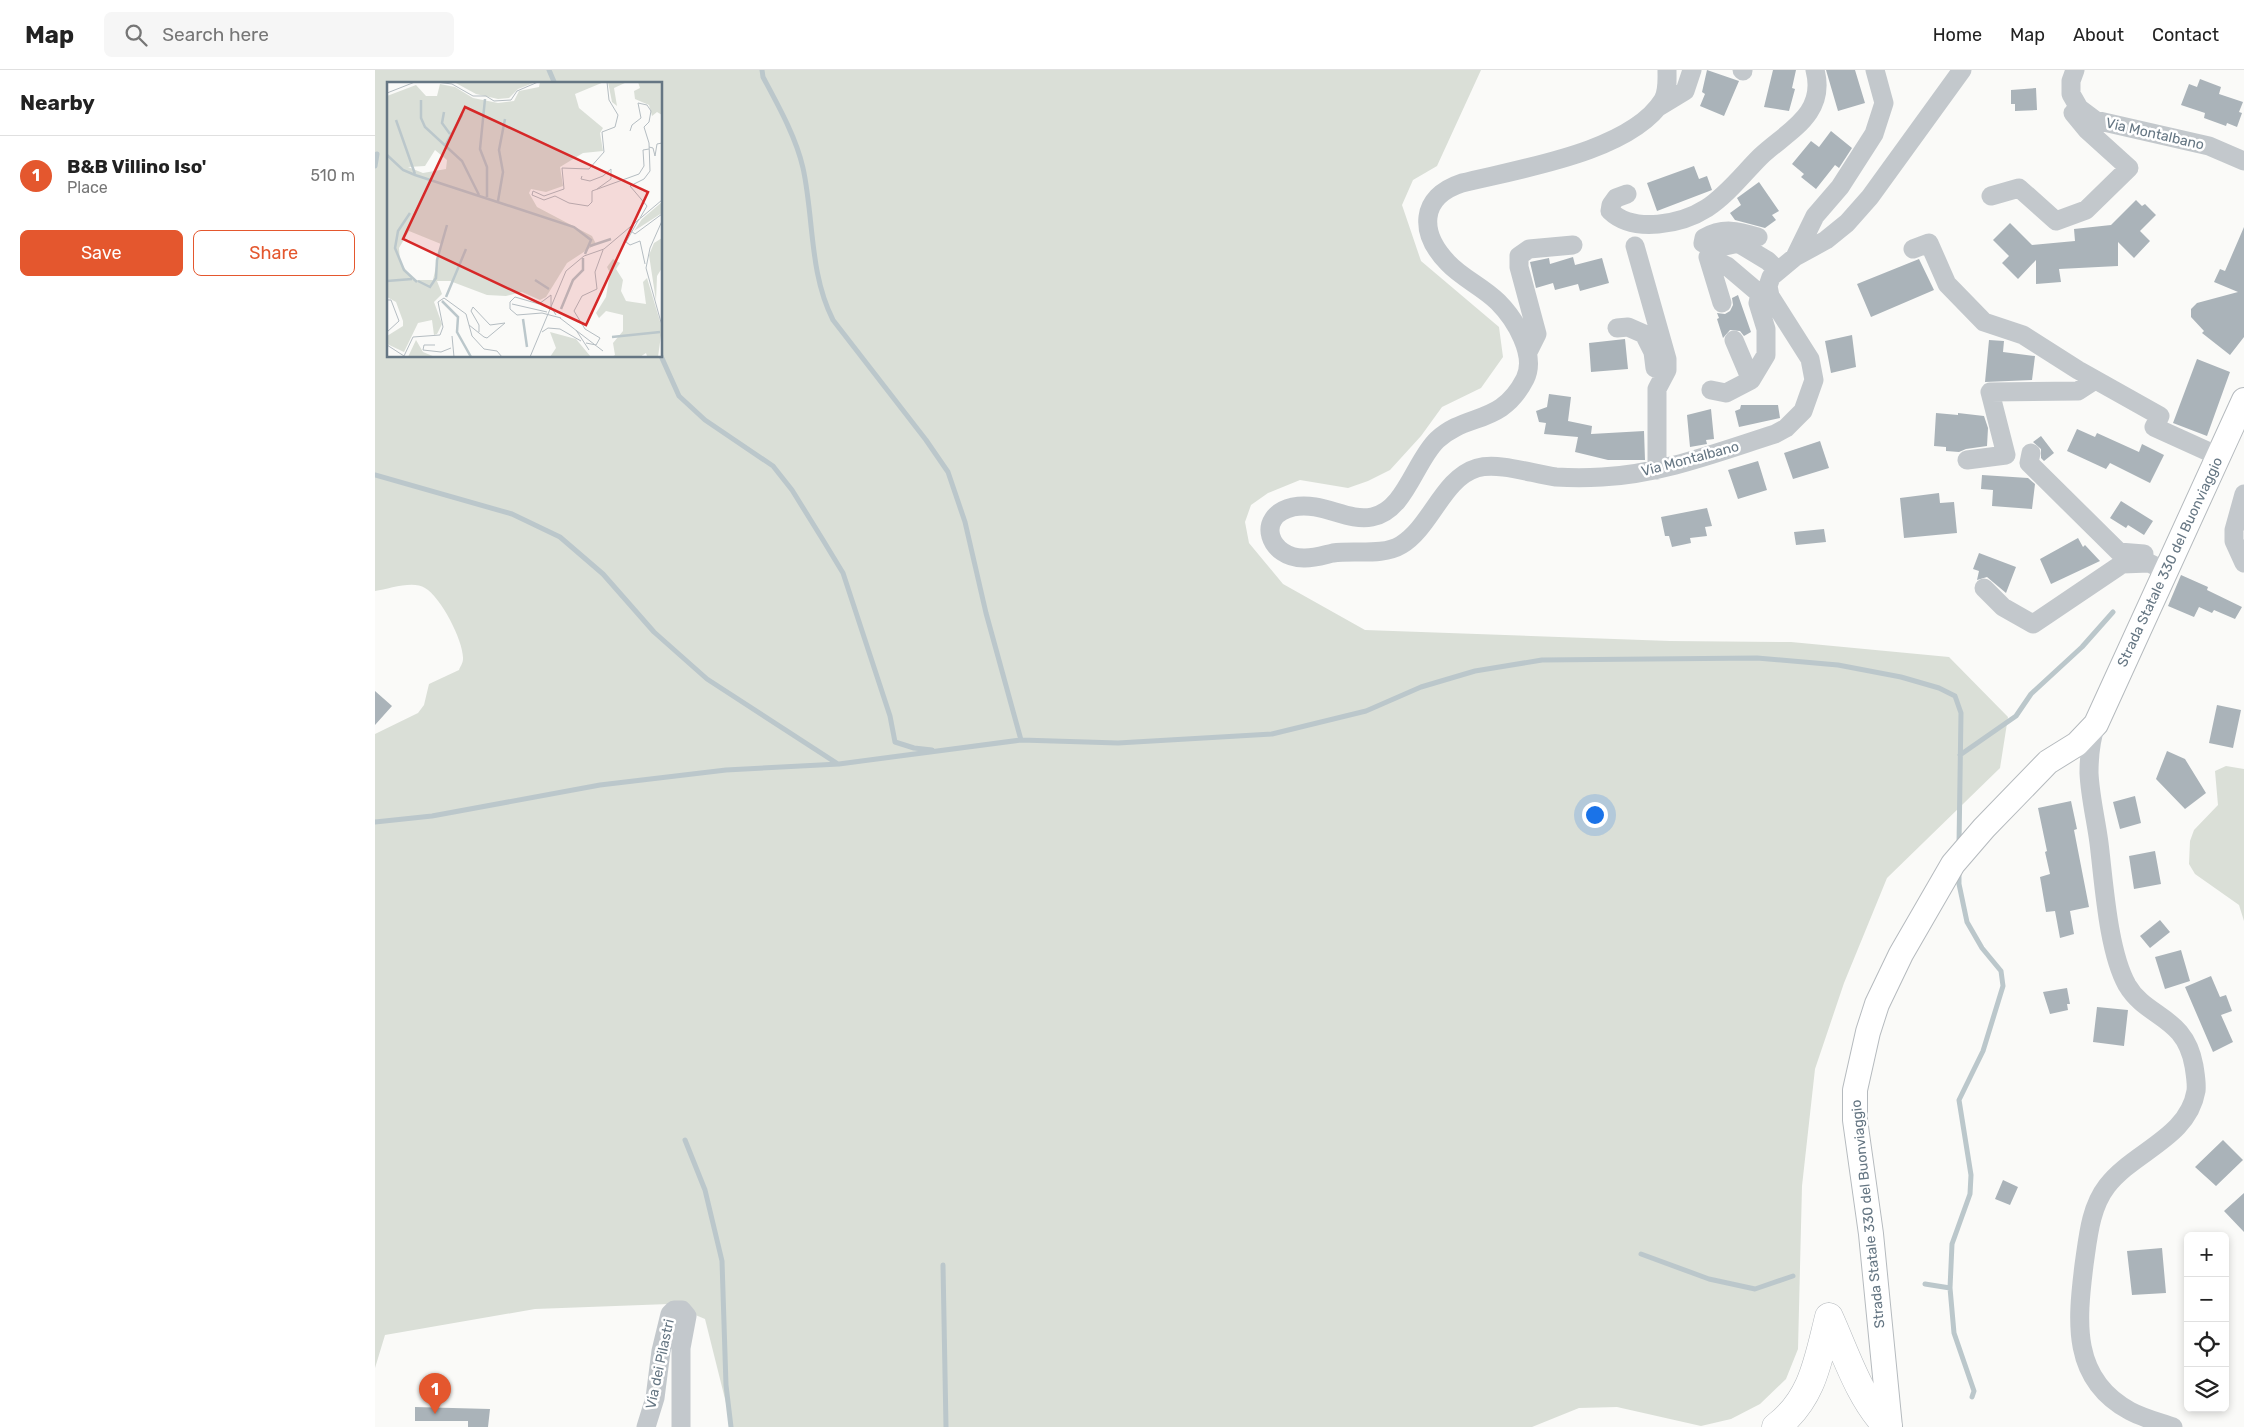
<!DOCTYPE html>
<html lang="en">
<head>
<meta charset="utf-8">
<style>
	body { margin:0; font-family:Rubik,sans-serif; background:#f6f6f6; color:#222 }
	.controls { position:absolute; right:15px; bottom:15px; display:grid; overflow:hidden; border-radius:8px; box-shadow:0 2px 8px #0003 }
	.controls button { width:45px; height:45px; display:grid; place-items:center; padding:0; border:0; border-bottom:1px solid #e0e0e0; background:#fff; color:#222; font:25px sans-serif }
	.you { position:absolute; left:1219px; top:744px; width:18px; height:18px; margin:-12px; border:4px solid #fff; border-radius:50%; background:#1a73e8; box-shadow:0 0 0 8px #1a73e833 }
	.badge { display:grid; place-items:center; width:32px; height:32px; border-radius:50%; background:#e4572e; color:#fff; font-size:16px; font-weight:700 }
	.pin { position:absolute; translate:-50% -41px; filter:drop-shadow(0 1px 2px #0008) }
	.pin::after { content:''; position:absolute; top:26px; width:18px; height:15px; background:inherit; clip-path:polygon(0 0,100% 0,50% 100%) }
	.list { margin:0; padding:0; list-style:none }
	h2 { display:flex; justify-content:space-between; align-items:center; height:65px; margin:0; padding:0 20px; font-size:21px }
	h2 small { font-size:16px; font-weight:400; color:#767676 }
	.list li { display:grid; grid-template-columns:32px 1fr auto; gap:15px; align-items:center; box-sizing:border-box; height:80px; padding:0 20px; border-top:1px solid #e0e0e0 }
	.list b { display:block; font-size:19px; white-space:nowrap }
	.list p { margin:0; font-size:16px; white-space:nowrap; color:#767676 }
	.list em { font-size:16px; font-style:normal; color:#767676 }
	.actions { display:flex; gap:10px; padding:15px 20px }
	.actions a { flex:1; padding:11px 0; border:1px solid #e4572e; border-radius:8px; text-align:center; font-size:18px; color:#e4572e }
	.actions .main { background:#e4572e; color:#fff }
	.icon { flex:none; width:28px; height:28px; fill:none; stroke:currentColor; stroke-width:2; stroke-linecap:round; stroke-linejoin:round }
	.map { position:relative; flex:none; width:1869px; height:1357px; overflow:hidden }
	header { display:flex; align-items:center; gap:30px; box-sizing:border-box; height:70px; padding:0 25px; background:#fff; border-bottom:1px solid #e0e0e0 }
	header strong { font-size:24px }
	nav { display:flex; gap:28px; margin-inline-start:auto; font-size:18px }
	.search { width:350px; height:45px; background:#f6f6f6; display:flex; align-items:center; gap:12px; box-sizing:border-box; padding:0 18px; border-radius:8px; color:#767676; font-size:19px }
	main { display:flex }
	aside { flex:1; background:#fff }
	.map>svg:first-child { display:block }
	.green { fill:#dadfd7; fill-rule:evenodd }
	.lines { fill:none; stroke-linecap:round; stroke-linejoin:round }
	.stream { stroke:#bbc7cb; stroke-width:5 }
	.building { fill:#aab3b9 }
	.major-casing { stroke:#b5babe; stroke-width:26 }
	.highway-casing { stroke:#b4b9bd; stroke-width:29 }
	.minor { stroke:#c3c8cc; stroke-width:19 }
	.major { stroke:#fff; stroke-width:24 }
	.highway { stroke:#fff; stroke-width:28 }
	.labels { text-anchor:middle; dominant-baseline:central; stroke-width:5; stroke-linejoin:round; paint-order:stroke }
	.street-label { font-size:14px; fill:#657683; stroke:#fff }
	.inset-river { fill:none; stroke:#bbc7cb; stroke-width:2.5 }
	.inset-road { fill:none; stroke:#b5bdc2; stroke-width:1 }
	.view { fill:#d62828; fill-opacity:0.15; stroke:#d62828; stroke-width:2.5 }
	.inset-edge { fill:none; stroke:#657683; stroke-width:2.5 }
</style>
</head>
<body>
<header>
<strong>Map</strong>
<div class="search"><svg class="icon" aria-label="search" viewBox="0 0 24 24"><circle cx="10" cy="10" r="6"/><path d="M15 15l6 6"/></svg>Search here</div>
<nav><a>Home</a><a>Map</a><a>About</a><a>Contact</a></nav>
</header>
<main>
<aside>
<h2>Nearby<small></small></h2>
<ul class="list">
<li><span class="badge">1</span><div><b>B&amp;B Villino Iso'</b><p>Place</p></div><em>510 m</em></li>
</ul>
<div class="actions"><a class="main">Save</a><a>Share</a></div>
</aside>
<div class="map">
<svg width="1869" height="1357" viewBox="0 0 1869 1357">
	<rect width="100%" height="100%" fill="#fafaf8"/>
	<path class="green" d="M 0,0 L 1106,0 L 1062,96 L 1038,110 L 1027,135 L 1046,191 L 1124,257 L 1128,287 L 1106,318 L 1067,337 L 1046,366 L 1015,400 L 993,411 L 973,418 L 925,410 L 893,423 L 876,435 L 870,452 L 874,473 L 908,514 L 990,560 L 1295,571 L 1416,572 L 1574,587 L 1633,647 L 1625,698 L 1512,808 L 1469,913 L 1440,999 L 1427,1116 L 1423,1279 L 1411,1309 L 1385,1334 L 1356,1349 L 1326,1356 L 1242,1337 L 1204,1338 L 1157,1357 L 357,1357 L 330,1249 L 294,1234 L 160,1239 L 10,1265 L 0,1298 L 0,664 L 43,643 L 49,635 L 54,614 L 84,600 C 85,597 88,593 88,589 C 89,572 66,527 50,518 C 38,510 14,519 0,521 ZM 14,14 L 286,14 L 286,286 L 14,286 Z
		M 1851,696 L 1869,699 L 1869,851 L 1864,835 L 1820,804 L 1814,794 L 1815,771 L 1819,760 L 1843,735 L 1840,701 Z"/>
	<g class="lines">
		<path class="stream" d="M 174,0 L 180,14
			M 387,0 L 388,7 C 403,35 421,67 428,98 C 439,148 434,203 458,250 L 551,370 L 573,402 L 590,452 L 611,543 L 646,670
			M 0,96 L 2,84
			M 286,286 L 304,326 L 330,350 L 398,396 L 417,420 L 448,470 L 468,503 L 515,646 L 520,672 L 539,678 L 557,680
			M 0,405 L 137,444 L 185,467 L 228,504 L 279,562 L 332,609 L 463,694
			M 1585,685 L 1641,646 L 1656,624 L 1707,577 L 1738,542
			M 0,752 L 57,746 L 225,715 L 351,700 L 464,694 L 646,670 L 743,673 L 897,664 L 991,641 L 1046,617 L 1100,601 L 1167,590 L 1382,588 L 1463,595 L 1526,607 L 1564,618 L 1580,626 L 1586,643 L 1584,775
			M 1584,801 L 1584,814 L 1592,852 L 1607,878 L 1626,901 L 1628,916 L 1608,981 L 1584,1030 L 1596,1105 L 1595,1124 L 1577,1174 L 1575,1218 L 1579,1263 L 1599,1321 L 1597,1327
			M 310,1070 L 330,1120 L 347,1191 L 351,1315 L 356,1357
			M 1266,1184 L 1334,1209 L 1380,1219 L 1418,1206
			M 568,1195 L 571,1357
			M 1550,1214 L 1575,1218"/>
	</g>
	<path class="building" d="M 1332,0 L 1364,11 L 1349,46 L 1325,36 L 1330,24 L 1327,22 Z
		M 1398,0 L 1421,0 L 1417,18 L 1420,19 L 1414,41 L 1389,37 Z
		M 1451,0 L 1480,0 L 1490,33 L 1463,41 Z
		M 1825,9 L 1846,17 L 1844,24 L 1868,32 L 1864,42 L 1867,43 L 1862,57 L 1852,53 L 1851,56 L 1829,48 L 1830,43 L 1806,35 L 1814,14 L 1822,17 Z
		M 1661,18 L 1662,40 L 1640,41 L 1640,34 L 1636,34 L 1636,20 Z
		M 1456,61 L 1477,78 L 1464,98 L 1460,95 L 1441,119 L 1426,107 L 1429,104 L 1417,94 L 1436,71 L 1444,77 Z
		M 1319,96 L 1324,109 L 1332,106 L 1337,120 L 1282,141 L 1272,113 Z
		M 1384,112 L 1404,141 L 1397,145 L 1401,150 L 1390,158 L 1360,150 L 1355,143 L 1366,135 L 1362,128 Z
		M 1761,130 L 1767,136 L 1770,134 L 1781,145 L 1765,161 L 1775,171 L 1759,188 L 1743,172 L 1743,196 L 1684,199 L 1686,212 L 1661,214 L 1661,190 L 1643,209 L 1627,193 L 1634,186 L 1618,170 L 1635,153 L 1657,175 L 1700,171 L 1699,159 L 1736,155 Z
		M 1869,157 L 1869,267 L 1855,285 L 1827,263 L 1829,261 L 1816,247 L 1816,239 L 1822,233 L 1863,222 L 1839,212 L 1845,199 L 1850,201 Z
		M 1198,187 L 1200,195 L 1227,188 L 1234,213 L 1205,221 L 1203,214 L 1180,220 L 1178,213 L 1161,218 L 1155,192 L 1174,188 L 1175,194 Z
		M 1544,189 L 1559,220 L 1496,247 L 1482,214 Z
		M 1363,225 L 1376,262 L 1369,266 L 1365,261 L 1355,260 L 1348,268 L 1342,249 L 1344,248 L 1342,243 L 1350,244 L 1355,241 L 1358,235 L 1357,228 Z
		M 1477,265 L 1481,297 L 1456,303 L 1450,271 Z
		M 1250,269 L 1253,299 L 1216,302 L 1214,273 Z
		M 1614,270 L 1629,271 L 1628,282 L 1660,286 L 1657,310 L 1610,312 Z
		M 1822,289 L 1855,302 L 1832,366 L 1798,353 Z
		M 1174,324 L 1196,327 L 1193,351 L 1217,356 L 1216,364 L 1269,361 L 1270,390 L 1233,390 L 1200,382 L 1203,367 L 1169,364 L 1171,353 L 1164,352 L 1161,341 L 1172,337 Z
		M 1366,335 L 1403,335 L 1405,348 L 1364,357 L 1360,341 L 1365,339 Z
		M 1336,339 L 1339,369 L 1331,370 L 1332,374 L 1315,377 L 1312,345 Z
		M 1561,343 L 1583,345 L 1583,343 L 1609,346 L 1613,358 L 1612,376 L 1591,379 L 1584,382 L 1571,381 L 1571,377 L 1559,376 Z
		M 1702,359 L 1720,367 L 1722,363 L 1764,382 L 1767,374 L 1789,385 L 1775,413 L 1735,393 L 1731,399 L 1692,381 Z
		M 1666,366 L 1679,383 L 1669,391 L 1666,388 L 1666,379 L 1658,372 Z
		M 1445,371 L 1454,398 L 1418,409 L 1409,383 Z
		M 1383,391 L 1392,420 L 1363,429 L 1353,400 Z
		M 1607,405 L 1653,408 L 1660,414 L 1657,439 L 1617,436 L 1618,420 L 1606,419 Z
		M 1564,423 L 1565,433 L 1579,432 L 1582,463 L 1529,468 L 1525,428 Z
		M 1746,431 L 1778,451 L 1769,465 L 1753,455 L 1751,458 L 1735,448 Z
		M 1332,438 L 1337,456 L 1330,457 L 1332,466 L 1315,468 L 1316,473 L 1297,477 L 1294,466 L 1290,466 L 1286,447 Z
		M 1449,459 L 1451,472 L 1421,475 L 1419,462 Z
		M 1703,468 L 1708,477 L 1710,475 L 1725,491 L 1676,514 L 1665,489 Z
		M 1604,483 L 1641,497 L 1631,523 L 1612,507 L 1602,510 L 1604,501 L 1598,499 Z
		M 1806,505 L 1833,517 L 1832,520 L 1867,537 L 1860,549 L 1839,540 L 1837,543 L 1824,537 L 1819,547 L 1793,536 Z
		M 0,621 L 17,636 L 0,655 Z
		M 1842,635 L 1866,640 L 1858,678 L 1834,673 Z
		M 1792,681 L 1810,689 L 1831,723 L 1810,739 L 1781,709 Z
		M 1760,726 L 1766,753 L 1745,759 L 1738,732 Z
		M 1696,731 L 1702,759 L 1699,760 L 1714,837 L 1695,841 L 1699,864 L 1685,868 L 1680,841 L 1671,842 L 1665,807 L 1675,804 L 1670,782 L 1672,781 L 1663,738 Z
		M 1780,781 L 1786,814 L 1759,819 L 1754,786 Z
		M 1785,850 L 1795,862 L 1775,878 L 1765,866 Z
		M 1806,880 L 1815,911 L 1790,919 L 1780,887 Z
		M 1836,906 L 1845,927 L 1851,925 L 1857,941 L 1846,945 L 1858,972 L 1838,982 L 1810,917 Z
		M 1692,918 L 1695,934 L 1692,934 L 1693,940 L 1675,944 L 1668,922 Z
		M 1722,937 L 1753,940 L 1749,976 L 1718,972 Z
		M 1848,1070 L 1868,1090 L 1841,1116 L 1820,1097 Z
		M 1628,1110 L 1643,1117 L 1635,1135 L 1620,1129 Z
		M 1869,1123 L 1869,1162 L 1849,1141 Z
		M 1787,1178 L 1791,1223 L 1757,1225 L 1752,1181 Z
		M 40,1337 L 115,1339 L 113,1357 L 93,1357 L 93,1351 L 40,1351 Z"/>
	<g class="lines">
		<g class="major-casing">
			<path id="major" d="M 1515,1357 L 1496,1164 L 1480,1050 L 1480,1020 L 1493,962 L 1502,934 L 1526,884 L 1578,794 L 1609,758 L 1673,692 L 1702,674 L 1721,654 L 1869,330"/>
		</g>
		<g class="highway-casing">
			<path id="highway" d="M 1454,1247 C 1470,1282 1485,1330 1513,1357
				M 1401,1357 C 1438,1329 1443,1290 1454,1247"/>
		</g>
		<path class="minor" d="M 1292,0 C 1292,10 1293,21 1288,30 C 1256,82 1143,99 1087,113 C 1044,127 1044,163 1073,193 C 1087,208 1108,217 1123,232 C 1140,249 1162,285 1150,309 C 1126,356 1092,342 1062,370 C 1040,391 1030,441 997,447 C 972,452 947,431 918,437 C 879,446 894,489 930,488 C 940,488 949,485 958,483 C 979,480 1008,486 1026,475 C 1056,457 1068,408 1102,398 C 1124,392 1158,404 1181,407 C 1196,408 1212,408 1227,407 C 1287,404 1343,382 1400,364 L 1411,358 L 1428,341 L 1439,310 L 1435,289 L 1395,226 L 1393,216 L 1396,207 L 1420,187 L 1451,170 L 1472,153 L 1495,127 L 1587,0
			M 1367,0 L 1368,1
			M 1700,0 L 1696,11 L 1696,24 L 1704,38 L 1720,50 L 1834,76 L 1869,91
			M 1282,38 L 1310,21 L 1317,0
			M 1252,124 L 1241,128 L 1236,135 L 1235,141 C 1259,164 1307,154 1332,138 C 1352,125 1368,104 1385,87 C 1411,62 1452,45 1440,0
			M 1616,126 L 1644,118 L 1681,151 L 1711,140 L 1754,98 L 1712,60 L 1698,43 L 1704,38
			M 1383,167 C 1363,161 1348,157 1329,168 L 1328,173 C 1340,180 1350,176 1363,173 L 1393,191 L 1402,200
			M 1260,176 L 1292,289 L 1292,300 L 1282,319 L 1282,400
			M 1538,179 L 1554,173 L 1572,214 L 1609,252 L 1648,265 L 1703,300 L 1785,346 L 1779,357 L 1843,386
			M 1420,187 L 1440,146 L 1465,117 L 1499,64 L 1509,33 L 1500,0
			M 1347,233 L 1333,187 L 1352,196 L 1385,224
			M 1242,258 L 1253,257 L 1269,264 L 1278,282 L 1280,298
			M 1359,270 L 1376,310 L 1391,285 L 1391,259 L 1383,233 L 1385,224 L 1393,216
			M 1153,282 L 1162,264 L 1144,197 L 1144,186 L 1154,179 L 1198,175
			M 1336,320 L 1351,323 L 1376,310
			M 1656,383 L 1654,393 L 1744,482 L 1769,484
			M 1592,390 L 1631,385 L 1615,322 L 1703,321 L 1720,310
			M 1869,424 L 1859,460 L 1859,471 L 1869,493
			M 1609,518 L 1628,537 L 1658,554 L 1747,494 L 1774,493 L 1791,501
			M 1721,654 C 1716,669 1714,687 1714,703 C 1715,726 1721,750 1724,773 C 1729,813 1733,881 1752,915 C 1772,949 1810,945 1819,996 C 1820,1003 1822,1013 1821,1021 C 1813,1068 1759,1081 1732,1116 C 1715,1138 1713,1168 1709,1195 C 1702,1252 1696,1309 1755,1341 C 1768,1348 1784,1352 1798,1357
			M 271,1357 L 280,1328 L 286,1281 L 295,1244 L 299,1240 L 307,1240 L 312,1246 L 306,1278 L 306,1357"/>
		<use href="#major" class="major"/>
		<use href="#highway" class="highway"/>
	</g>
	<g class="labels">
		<g class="street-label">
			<text transform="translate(1780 64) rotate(13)">Via Montalbano</text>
			<text transform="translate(1315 389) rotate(-15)">Via Montalbano</text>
			<text transform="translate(1795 492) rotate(-65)">Strada Statale 330 del Buonviaggio</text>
			<text transform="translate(1493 1144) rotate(-96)">Strada Statale 330 del Buonviaggio</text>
			<text transform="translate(285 1294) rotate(-78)">Via dei Pilastri</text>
		</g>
	</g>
	<g transform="translate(12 12)">
		<rect width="275" height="275" fill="#fafaf8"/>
		<path d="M 67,0 L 149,0 L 131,7 L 122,16 L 111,17 L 89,12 ZM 153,0 L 217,0 L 188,12 L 192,26 L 216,46 L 213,51 L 216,69 L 196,71 L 173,85 L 176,104 L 159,110 L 144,107 L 142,111 L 150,125 L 205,154 L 209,162 L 180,181 L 159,215 L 153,218 L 135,210 L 119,214 L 100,213 L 63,199 L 50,199 L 55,212 L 47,220 L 55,242 L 50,252 L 47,253 L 45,238 L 31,241 L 17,270 L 0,262 L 0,254 L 16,244 L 16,239 L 9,220 L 0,215 L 0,14 L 29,3 L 39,14 L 50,14 L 53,2 L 68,5 L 86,16 L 111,21 L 127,19 L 132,9 L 152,5 ZM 48,68 L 60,78 L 59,87 L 36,91 L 21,85 L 38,84 ZM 22,149 L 54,162 L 46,198 L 26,198 L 13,180 L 12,166 ZM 221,0 L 240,0 L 227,6 L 230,24 L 225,20 ZM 251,0 L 275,0 L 275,33 L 270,30 L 265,34 L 262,23 L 248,17 L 247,9 L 253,6 ZM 275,120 L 275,131 L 247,149 L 255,137 ZM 275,156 L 275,186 L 270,194 L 269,219 L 262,173 L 267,161 ZM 226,177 L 233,181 L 229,187 L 236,198 L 234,209 L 239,219 L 259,222 L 256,200 L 260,196 L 275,246 L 271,275 L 260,274 L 259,271 L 253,275 L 225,275 L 228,273 L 226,261 L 236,249 L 236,233 L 219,229 L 212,236 L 209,231 L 219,215 L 223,191 L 220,185 ZM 163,250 L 189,257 L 204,275 L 163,275 L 169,266 ZM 29,258 L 36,270 L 48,275 L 21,275 Z" fill="#dadfd7" fill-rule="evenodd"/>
		<path class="inset-river" d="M 98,17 L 93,67 L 100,85 L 100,115M 34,18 L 34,36 L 38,45 L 75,79 L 92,113M 57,30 L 55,41 L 63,52M 9,38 L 28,92M 59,62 L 75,33M 0,73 L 16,88 L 28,93 L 187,145 L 204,158 L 198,172M 111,119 L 116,90 L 112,68 L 118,37M 23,131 L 11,149 L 8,166 L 17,188 L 30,200M 203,164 L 224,157M 148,198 L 162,207M 0,199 L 25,197M 31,199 L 43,205 L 49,196 L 50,178 L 60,143M 59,215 L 79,167M 55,219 L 71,235 L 70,250 L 84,275M 174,227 L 186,198 L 196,188 L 196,176M 136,237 L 140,265M 225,255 L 273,250"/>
		<path class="inset-road" d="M 49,0 L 65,2 L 86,14 L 99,14 L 107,19 L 124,18 L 130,9 L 151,0M 220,0 L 222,18 L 231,33 L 228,45 L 215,50 L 217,70 L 202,87 L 175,86 L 177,107 L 157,114 L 146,109 L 145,113 L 157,118 L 168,114 L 182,121 L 201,124 L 205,120 L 205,109 L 252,92 L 257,84 L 256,68 L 262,67M 0,11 L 28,0M 251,21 L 260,23 L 264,29 L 262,40 L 257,45 L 262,61 L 263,89 L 257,97 L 243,104 L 260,124 L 253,136M 243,49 L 245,43 L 254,36 L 251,21M 262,65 L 266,66 L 268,74 L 270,62 L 275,61M 195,94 L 194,97 L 203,99 L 216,94 L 224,87 L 224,97 L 210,107M 252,137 L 239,160 L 243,163 L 253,159 L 258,182M 275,139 L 263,166 L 259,186 L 275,244M 244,149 L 248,152 L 275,132M 164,213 L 152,222 L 128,215 L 123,220 L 123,227 L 130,233 L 155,231 L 174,236M 164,213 L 164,225 L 169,233M 0,218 L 4,218 L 12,239 L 0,250M 125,222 L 160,230M 173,236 L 216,269M 82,243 L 97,255 L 100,256 L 118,241 L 103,243 L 86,225 L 84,229 L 92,243 L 92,250M 189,248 L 202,268M 155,250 L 161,246 L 173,247 L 194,259M 65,254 L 67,275M 199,261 L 209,263 L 213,256 L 198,247 L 187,229 L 195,214 L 210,207 L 208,190 L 216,168M 0,263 L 17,274 L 26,255 L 53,253 L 56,245 L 51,220 L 57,216 L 79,232 L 85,254 L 97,267 L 110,269 L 115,275M 48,263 L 37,263 L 36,268 L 54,270 L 64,266M 143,275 L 179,189 L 197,174 L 217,167 L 275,118"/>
		<path class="view" d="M 78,25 L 261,110 L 199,243 L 16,157 Z"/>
		<rect width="275" height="275" class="inset-edge"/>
	</g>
</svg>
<div class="controls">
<button>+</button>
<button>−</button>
<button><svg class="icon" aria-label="locate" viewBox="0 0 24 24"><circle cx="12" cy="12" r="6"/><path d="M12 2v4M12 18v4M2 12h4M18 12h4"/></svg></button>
<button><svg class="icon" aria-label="layers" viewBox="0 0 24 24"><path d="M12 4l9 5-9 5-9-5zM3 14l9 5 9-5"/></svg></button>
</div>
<div class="you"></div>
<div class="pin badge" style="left:60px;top:1344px">1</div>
</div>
</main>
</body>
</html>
